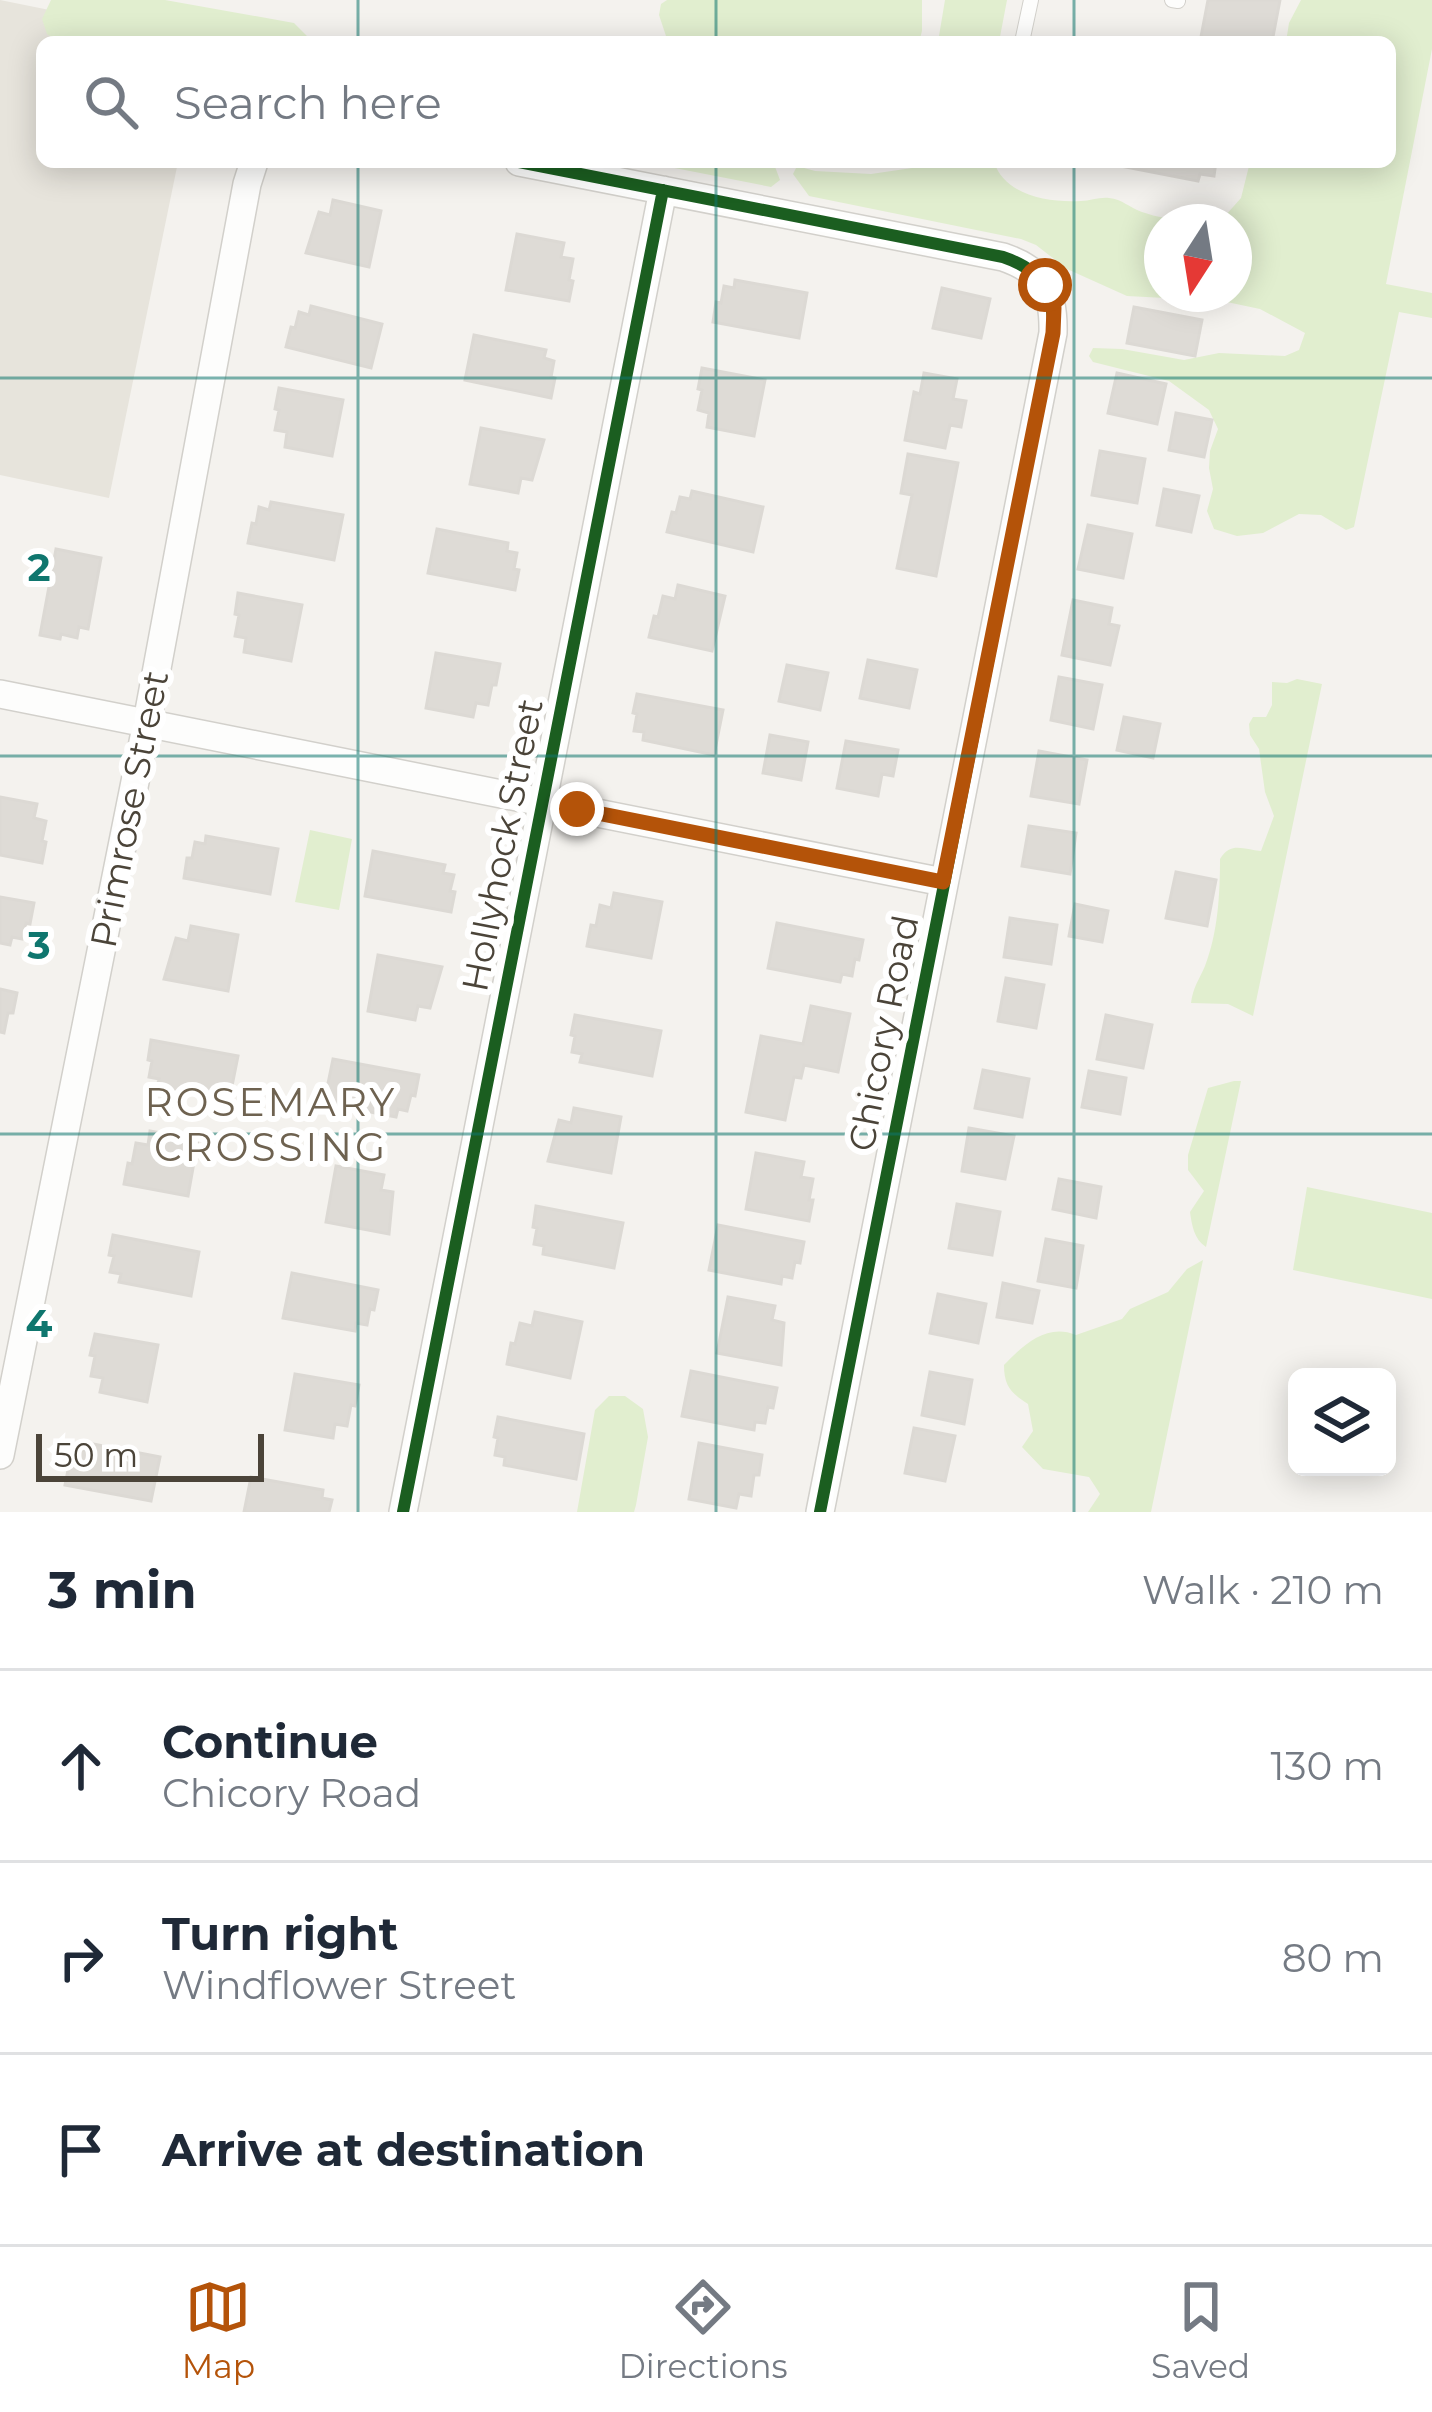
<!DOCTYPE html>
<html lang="en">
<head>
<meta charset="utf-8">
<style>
	body { margin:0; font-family:Montserrat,sans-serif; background:#f6f6f7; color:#1f2937 }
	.controls { position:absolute; right:36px; bottom:36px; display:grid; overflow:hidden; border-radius:18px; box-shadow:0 6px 30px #0003 }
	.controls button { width:108px; height:108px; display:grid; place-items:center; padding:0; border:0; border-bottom:3px solid #e0e1e3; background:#fff; color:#1f2937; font:60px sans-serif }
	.compass { position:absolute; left:1144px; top:204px; width:108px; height:108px; border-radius:50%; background:#fff; box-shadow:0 6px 30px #0003; rotate:192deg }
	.scale { position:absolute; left:36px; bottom:30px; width:228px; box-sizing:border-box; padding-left:12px; border:6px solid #4b4439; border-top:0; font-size:33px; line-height:42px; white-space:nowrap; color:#4b4439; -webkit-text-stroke:9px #fff; paint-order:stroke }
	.stop { position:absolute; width:36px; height:36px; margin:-27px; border:9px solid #b45309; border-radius:50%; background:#fff }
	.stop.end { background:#b45309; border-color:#fff; box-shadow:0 3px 12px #0008 }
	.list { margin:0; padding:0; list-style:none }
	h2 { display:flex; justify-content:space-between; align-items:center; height:156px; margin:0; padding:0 48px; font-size:51px }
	h2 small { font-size:39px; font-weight:400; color:#747a83 }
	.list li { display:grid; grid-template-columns:78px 1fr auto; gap:36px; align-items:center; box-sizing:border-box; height:192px; padding:0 48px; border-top:3px solid #e0e1e3 }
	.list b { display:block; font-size:45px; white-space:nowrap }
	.list p { margin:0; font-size:39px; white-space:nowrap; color:#747a83 }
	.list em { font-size:39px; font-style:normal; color:#747a83 }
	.icon { flex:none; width:66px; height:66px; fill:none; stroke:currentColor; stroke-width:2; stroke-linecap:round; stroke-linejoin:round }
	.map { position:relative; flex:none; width:1432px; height:1512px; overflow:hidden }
	.search { position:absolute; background:#fff; box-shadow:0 6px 30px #0003; left:36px; right:36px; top:36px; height:132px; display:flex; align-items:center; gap:30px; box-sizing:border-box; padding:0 42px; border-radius:18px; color:#747a83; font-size:45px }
	.sheet { height:732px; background:#fff }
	nav { display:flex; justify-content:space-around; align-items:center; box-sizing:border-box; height:168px; border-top:3px solid #e0e1e3; background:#fff; font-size:33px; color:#747a83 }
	nav a { display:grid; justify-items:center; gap:6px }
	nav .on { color:#b45309 }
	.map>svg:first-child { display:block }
	.residential { fill:#e7e4dc }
	.green { fill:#e1eecf; fill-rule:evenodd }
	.building { fill:#dedbd6; stroke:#dcd9d4; stroke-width:3 }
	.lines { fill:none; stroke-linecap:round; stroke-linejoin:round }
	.lane-casing { stroke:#d2d0cb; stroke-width:16 }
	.street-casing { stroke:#d2d0cb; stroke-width:30 }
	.lane { stroke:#fdfdfc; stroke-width:14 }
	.street { stroke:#fdfdfc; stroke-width:27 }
	.cycleway-casing { stroke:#fff; stroke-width:20 }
	.cycleway { stroke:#1b5e20; stroke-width:12 }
	.route { stroke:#b45309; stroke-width:15 }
	.grid { fill:none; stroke:#0f766e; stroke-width:3; stroke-opacity:0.55 }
	.labels { text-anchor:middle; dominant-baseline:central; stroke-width:12; stroke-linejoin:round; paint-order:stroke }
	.street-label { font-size:36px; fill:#4b4439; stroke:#fff }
	.neighbourhood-label { font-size:39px; letter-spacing:3px; fill:#6e6250; stroke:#fff }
	.grid-label { font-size:39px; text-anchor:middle; font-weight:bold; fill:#0f766e; stroke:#fff; stroke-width:12; stroke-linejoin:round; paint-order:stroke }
</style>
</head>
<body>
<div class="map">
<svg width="1432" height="1512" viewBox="0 0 1432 1512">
	<rect width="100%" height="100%" fill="#f4f2ee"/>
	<path class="residential" d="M 0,0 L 203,41 L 42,42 L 42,162 L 178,162 L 109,498 L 0,475 Z"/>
	<path class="green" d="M 51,0 L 165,0 L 294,23 L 308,37 L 318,42 L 59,42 L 47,34 L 42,19 Z
		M 667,0 L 922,0 L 922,31 L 919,42 L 668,42 L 659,15 L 661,4 Z
		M 945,0 L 1007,0 L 999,42 L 938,42 Z
		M 1301,0 L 1432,0 L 1432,49 L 1386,284 L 1432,293 L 1432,318 L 1399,312 L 1354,527 L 1346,530 L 1321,515 L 1299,514 L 1263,533 L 1237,536 L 1214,529 L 1207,511 L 1213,489 L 1209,468 L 1210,451 L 1218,429 L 1209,410 L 1169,381 L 1093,362 L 1089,356 L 1093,348 L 1122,349 L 1184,360 L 1219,353 L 1285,356 L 1299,350 L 1305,333 L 1260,309 L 1222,301 L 1127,296 L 1067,269 L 1036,245 L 1021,239 L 809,196 L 793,174 L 797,166 L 815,171 L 871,174 L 912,168 L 923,162 L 994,162 C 1005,196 1050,203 1081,201 C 1090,201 1099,197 1109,198 C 1122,199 1130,208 1142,212 C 1170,222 1197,220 1225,216 L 1241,198 L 1250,162 L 1390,162 L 1390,42 L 1286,42 L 1289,23 ZM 1162,222 L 1234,222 L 1234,294 L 1162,294 Z
		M 644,162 L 770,162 L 774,164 L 780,180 L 771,187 Z
		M 1297,679 L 1322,684 L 1253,1016 L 1228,1004 L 1191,1003 C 1193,987 1199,980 1205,966 C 1218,933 1220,894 1220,859 C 1231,841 1244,850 1261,851 L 1274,816 L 1265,792 L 1259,749 L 1250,735 L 1249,724 L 1253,717 L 1266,717 L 1272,705 L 1272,682 L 1287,683 Z
		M 310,830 L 352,839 L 339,910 L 295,902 Z
		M 1234,1081 L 1241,1081 L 1206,1247 C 1194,1239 1192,1226 1190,1212 L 1204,1191 L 1188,1170 L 1188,1155 L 1208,1088 Z
		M 1307,1187 L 1432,1213 L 1432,1299 L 1293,1270 Z
		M 1203,1260 L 1151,1512 L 1088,1512 L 1100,1494 L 1089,1477 L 1043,1469 L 1022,1447 L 1033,1431 L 1028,1404 C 1011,1393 1004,1386 1004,1365 C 1024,1344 1047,1323 1076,1335 L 1122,1319 L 1130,1309 L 1168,1292 L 1187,1269 Z
		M 609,1396 L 625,1396 L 643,1409 L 648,1437 L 636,1505 L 634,1512 L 577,1512 L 595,1410 Z"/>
	<path class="building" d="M 1208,0 L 1280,0 L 1272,42 L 1200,42 Z
		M 1100,162 L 1216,162 L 1214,176 L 1200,174 L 1198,181 Z
		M 333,200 L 381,211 L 369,267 L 306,253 L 319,212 L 330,215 Z
		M 517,234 L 564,243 L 561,257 L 573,259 L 569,280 L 573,281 L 569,301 L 506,290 Z
		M 735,280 L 807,293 L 799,338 L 713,322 L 716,302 L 721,303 L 724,286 L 734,288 Z
		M 942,288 L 990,299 L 981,338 L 933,328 Z
		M 311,306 L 382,324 L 371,368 L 286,347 L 291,327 L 295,328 L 299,312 L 309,315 Z
		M 1134,307 L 1202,320 L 1195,356 L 1127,343 Z
		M 474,335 L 546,350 L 544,358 L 554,361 L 551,377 L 555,378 L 551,398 L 465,380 Z
		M 702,368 L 765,380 L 754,436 L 707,427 L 709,413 L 698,410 L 702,390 L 698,389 Z
		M 924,373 L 957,379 L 953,399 L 966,401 L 961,427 L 950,425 L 945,448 L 905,440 L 914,392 L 920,394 Z
		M 1117,373 L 1166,384 L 1157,424 L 1108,413 Z
		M 279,388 L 343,400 L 332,456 L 285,447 L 287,432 L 275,430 L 279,410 L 275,409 Z
		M 1176,413 L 1212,420 L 1204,457 L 1169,450 Z
		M 481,428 L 544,440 L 532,480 L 521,478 L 518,493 L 470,484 Z
		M 1100,451 L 1145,459 L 1137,503 L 1092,495 Z
		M 908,454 L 958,463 L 936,576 L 897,568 L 912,495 L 901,493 Z
		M 1164,489 L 1199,496 L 1191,532 L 1157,525 Z
		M 692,491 L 763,507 L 753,552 L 667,532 L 672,512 L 676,513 L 680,497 L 690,499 Z
		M 271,502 L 343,515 L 334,560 L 248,543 L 252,523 L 256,524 L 259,507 L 269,510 Z
		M 1088,525 L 1132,534 L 1123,578 L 1078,569 Z
		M 437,529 L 508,543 L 507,551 L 517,553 L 514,569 L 519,570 L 515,590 L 428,573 Z
		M 56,549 L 101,558 L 88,629 L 79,627 L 77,638 L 61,634 L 60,639 L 40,635 Z
		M 678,585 L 725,596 L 712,651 L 649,637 L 654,616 L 658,617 L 663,596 L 675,599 Z
		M 238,593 L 302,605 L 291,661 L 244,652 L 246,638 L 235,636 L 239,615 L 235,614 Z
		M 1073,600 L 1112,608 L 1109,624 L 1119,626 L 1110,665 L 1062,655 Z
		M 436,653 L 500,664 L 496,685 L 492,685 L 488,705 L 476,703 L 473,717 L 426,708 Z
		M 868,660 L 917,670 L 909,708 L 860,698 Z
		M 787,665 L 828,673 L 820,710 L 779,701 Z
		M 1059,677 L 1102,685 L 1093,729 L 1051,720 Z
		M 637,694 L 723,710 L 714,755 L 643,740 L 644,732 L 634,731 L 637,714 L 633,713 Z
		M 1124,717 L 1160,724 L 1153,758 L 1117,750 Z
		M 770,735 L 808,742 L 801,780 L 763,773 Z
		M 846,741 L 898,750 L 893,776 L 882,774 L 878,796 L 837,788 Z
		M 1039,751 L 1087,760 L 1079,804 L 1031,796 Z
		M 0,797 L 37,804 L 34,818 L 46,821 L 42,841 L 46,842 L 42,863 L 0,855 Z
		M 1029,826 L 1076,833 L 1070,874 L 1022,866 Z
		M 206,836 L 278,849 L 270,894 L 184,878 L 187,858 L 192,858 L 195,842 L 205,844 Z
		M 373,851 L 445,865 L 443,873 L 454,875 L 450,891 L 455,892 L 451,912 L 365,896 Z
		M 1176,872 L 1216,880 L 1207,926 L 1166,918 Z
		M 614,893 L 662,902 L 651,958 L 587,946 L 591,925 L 596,926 L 600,905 L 611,908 Z
		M 0,897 L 34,903 L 30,924 L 26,923 L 22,939 L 12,937 L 10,945 L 0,943 Z
		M 1075,904 L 1108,911 L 1102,942 L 1069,936 Z
		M 1010,918 L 1057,925 L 1051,964 L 1004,957 Z
		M 777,923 L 863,940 L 859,960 L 855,959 L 852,976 L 842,974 L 840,982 L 768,968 Z
		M 191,926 L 238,935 L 228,991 L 164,979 L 176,938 L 188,941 Z
		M 378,955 L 442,967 L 430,1008 L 418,1006 L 415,1020 L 368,1011 Z
		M 1006,978 L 1044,985 L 1036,1028 L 998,1021 Z
		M 0,989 L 17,993 L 13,1013 L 8,1013 L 4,1033 L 0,1032 Z
		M 811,1006 L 850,1014 L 838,1072 L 804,1065 L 801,1078 L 794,1077 L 785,1120 L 746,1112 L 761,1036 L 803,1044 Z
		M 575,1015 L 661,1031 L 652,1076 L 580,1062 L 582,1054 L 572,1052 L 575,1036 L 571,1035 Z
		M 1106,1015 L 1152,1025 L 1143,1068 L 1097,1059 Z
		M 151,1040 L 238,1056 L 229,1101 L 157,1087 L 159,1079 L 149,1077 L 152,1061 L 148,1060 Z
		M 333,1059 L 419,1075 L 415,1096 L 411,1095 L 407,1111 L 398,1109 L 396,1117 L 324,1103 Z
		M 983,1070 L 1029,1079 L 1022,1117 L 975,1108 Z
		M 1089,1071 L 1126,1078 L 1120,1114 L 1082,1107 Z
		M 574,1108 L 621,1117 L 611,1173 L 548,1161 L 559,1120 L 571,1123 Z
		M 969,1128 L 1014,1136 L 1005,1179 L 962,1171 Z
		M 150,1131 L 198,1140 L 188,1196 L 124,1184 L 128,1163 L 132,1164 L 136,1143 L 148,1145 Z
		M 756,1153 L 804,1162 L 801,1177 L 813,1179 L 809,1200 L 813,1200 L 809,1221 L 746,1209 Z
		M 336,1166 L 384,1175 L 381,1190 L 393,1192 L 389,1234 L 326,1222 Z
		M 1059,1179 L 1101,1187 L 1096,1218 L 1053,1209 Z
		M 957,1204 L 1000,1212 L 992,1255 L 949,1248 Z
		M 536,1206 L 623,1223 L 614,1268 L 543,1254 L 544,1246 L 534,1244 L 537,1228 L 533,1227 Z
		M 718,1225 L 804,1242 L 800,1263 L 795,1262 L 792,1278 L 782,1276 L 781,1284 L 709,1270 Z
		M 113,1235 L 199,1252 L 191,1296 L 119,1282 L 121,1274 L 110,1272 L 114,1256 L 109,1255 Z
		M 1046,1239 L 1083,1246 L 1076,1288 L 1038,1281 Z
		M 292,1273 L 378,1290 L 374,1310 L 370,1309 L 367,1325 L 356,1323 L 355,1331 L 283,1318 Z
		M 1003,1283 L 1039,1291 L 1032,1323 L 997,1317 Z
		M 938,1294 L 986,1304 L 978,1343 L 930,1333 Z
		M 728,1297 L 775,1306 L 772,1320 L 784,1323 L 781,1365 L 717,1353 Z
		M 535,1312 L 582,1322 L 570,1378 L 507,1364 L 511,1343 L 515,1344 L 520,1323 L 532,1326 Z
		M 95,1334 L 158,1345 L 147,1402 L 100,1392 L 103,1378 L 91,1376 L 95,1356 L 90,1355 Z
		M 691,1371 L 777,1388 L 773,1408 L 768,1407 L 765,1423 L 755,1422 L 754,1430 L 682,1416 Z
		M 930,1372 L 972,1380 L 964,1424 L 922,1415 Z
		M 295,1374 L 359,1385 L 355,1406 L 351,1405 L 347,1426 L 335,1424 L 333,1438 L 285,1430 Z
		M 498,1417 L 584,1434 L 576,1479 L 504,1465 L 505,1457 L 495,1455 L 498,1438 L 494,1437 Z
		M 914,1428 L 955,1436 L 945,1481 L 905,1473 Z
		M 88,1443 L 160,1457 L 151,1501 L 65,1485 L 69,1465 L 73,1466 L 76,1449 L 87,1451 Z
		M 699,1443 L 762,1455 L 759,1475 L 754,1475 L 751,1496 L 739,1494 L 736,1508 L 689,1499 Z
		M 251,1477 L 323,1490 L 322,1498 L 332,1500 L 329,1512 L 244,1512 Z"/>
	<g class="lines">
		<g class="lane-casing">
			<path id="lane" d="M 1172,0 L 1178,1
				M 1022,42 L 1031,0"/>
		</g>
		<g class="street-casing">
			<path id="street" d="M 519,162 L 1003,257 C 1044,271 1054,292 1053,333 L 820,1512
				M 0,694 L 943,882
				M 0,1455 L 147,722 L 247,184 L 254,162
				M 403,1512 L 663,190"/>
		</g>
		<use href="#lane" class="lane"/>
		<use href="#street" class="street"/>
		<g class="cycleway-casing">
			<path id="cycleway" d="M 519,162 L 1003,257 C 1044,271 1054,292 1053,333 L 820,1512
				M 403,1512 L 663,190"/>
		</g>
		<use href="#cycleway" class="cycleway"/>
	</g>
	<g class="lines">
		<path class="route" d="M 577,809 L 943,882 L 1053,333 L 1054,308 L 1045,285"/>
	</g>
	<path class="grid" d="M 358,0 L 358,42M 716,0 L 716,42M 1074,0 L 1074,42M 358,162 L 358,1512M 716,162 L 716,1512M 1074,162 L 1074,1512M 0,378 L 1432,378M 0,756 L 1432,756M 0,1134 L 1432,1134"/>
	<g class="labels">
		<g class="street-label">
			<text transform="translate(129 809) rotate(-79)">Primrose Street</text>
			<text transform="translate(502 845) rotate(-79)">Hollyhock Street</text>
			<text transform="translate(883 1033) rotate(-79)">Chicory Road</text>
		</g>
		<g class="neighbourhood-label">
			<text x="271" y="1102">ROSEMARY<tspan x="271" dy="45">CROSSING</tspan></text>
		</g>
	</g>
	<g class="grid-label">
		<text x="39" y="581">2</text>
		<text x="39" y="959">3</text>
		<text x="39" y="1337">4</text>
	</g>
</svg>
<div class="controls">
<button><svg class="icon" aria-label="layers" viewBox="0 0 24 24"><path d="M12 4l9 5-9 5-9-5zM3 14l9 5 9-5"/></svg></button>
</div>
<svg class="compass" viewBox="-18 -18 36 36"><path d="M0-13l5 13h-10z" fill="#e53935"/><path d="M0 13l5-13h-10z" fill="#747a83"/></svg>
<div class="scale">50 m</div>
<div class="stop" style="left:1045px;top:285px"></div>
<div class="stop end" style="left:577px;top:809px"></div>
<div class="search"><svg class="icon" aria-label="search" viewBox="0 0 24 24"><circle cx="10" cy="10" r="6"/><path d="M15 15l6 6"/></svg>Search here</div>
</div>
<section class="sheet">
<h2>3 min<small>Walk · 210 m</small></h2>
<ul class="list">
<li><svg class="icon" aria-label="ahead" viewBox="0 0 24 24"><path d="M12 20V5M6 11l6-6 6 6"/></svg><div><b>Continue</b><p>Chicory Road</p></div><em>130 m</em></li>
<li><svg class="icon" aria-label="right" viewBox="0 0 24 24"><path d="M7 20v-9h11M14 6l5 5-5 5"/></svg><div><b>Turn right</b><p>Windflower Street</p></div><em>80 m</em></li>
<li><svg class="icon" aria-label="arrive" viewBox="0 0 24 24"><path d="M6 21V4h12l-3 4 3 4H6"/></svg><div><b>Arrive at destination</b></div></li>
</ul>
</section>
<nav>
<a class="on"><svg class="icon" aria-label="map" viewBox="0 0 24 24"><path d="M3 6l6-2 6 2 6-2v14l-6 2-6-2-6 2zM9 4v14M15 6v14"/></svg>Map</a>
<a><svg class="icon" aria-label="directions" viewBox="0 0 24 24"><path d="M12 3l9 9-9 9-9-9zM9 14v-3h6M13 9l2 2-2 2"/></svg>Directions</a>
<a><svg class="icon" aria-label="saved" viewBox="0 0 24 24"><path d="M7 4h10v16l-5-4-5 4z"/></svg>Saved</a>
</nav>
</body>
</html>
